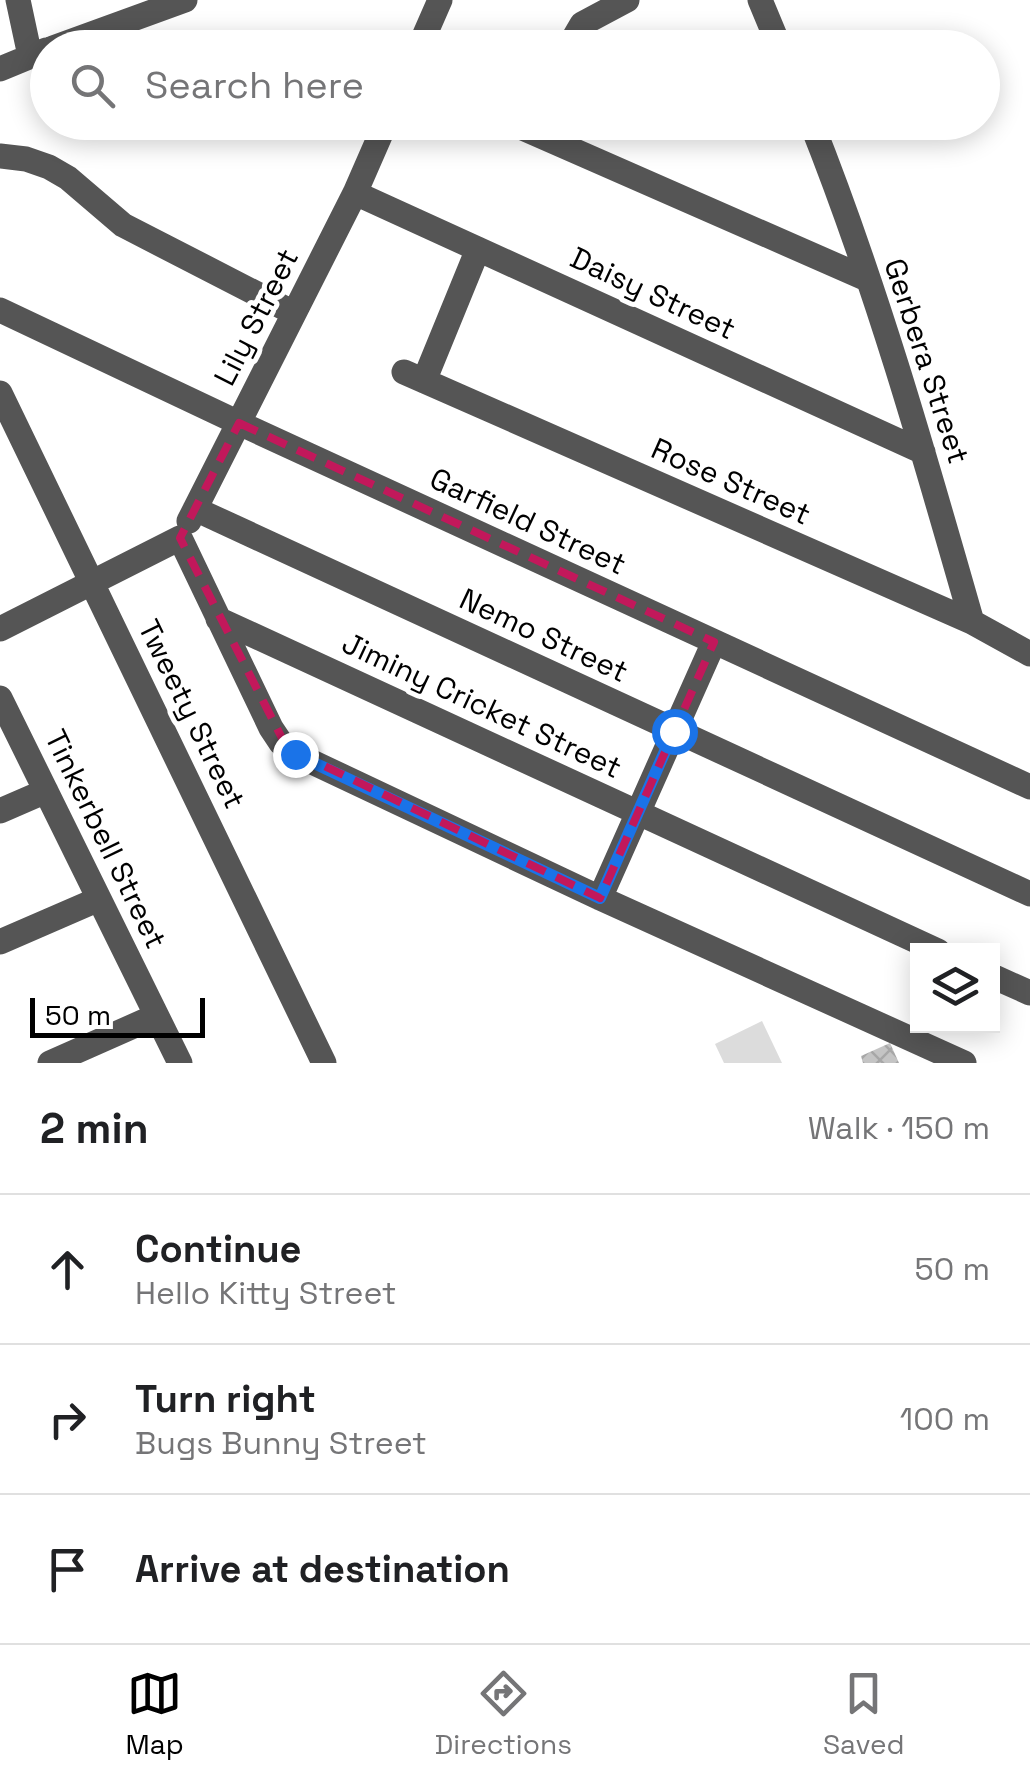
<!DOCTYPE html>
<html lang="en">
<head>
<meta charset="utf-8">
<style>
	body { margin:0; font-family:"Space Grotesk",sans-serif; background:#f2f2f2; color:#202124 }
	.controls { position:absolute; right:30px; bottom:30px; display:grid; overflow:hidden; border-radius:0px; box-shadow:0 5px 25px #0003 }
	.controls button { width:90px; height:90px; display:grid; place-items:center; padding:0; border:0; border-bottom:2px solid #e0e0e0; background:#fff; color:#202124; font:50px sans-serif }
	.scale { position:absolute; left:30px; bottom:25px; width:175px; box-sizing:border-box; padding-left:10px; border:5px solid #000; border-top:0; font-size:28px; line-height:35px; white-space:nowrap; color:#000; -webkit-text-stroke:8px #fff; paint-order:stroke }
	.stop { position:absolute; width:30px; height:30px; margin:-22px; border:8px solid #1a73e8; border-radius:50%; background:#fff }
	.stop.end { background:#1a73e8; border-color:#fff; box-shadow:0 2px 10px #0008 }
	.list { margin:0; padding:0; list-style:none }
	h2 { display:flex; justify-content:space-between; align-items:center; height:130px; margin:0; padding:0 40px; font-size:42px }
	h2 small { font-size:32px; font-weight:400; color:#757577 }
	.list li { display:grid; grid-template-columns:65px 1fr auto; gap:30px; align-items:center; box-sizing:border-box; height:150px; padding:0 40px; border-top:2px solid #e0e0e0 }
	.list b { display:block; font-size:38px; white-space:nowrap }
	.list p { margin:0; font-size:32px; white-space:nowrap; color:#757577 }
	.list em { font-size:32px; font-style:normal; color:#757577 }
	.icon { flex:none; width:55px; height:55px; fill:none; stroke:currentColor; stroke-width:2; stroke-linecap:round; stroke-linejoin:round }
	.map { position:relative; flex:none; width:1030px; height:1063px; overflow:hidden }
	.search { position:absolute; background:#fff; box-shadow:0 5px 25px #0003; left:30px; right:30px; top:30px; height:110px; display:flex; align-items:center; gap:25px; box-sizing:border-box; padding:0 35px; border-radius:55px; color:#757577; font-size:38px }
	.sheet { height:580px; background:#fff }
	nav { display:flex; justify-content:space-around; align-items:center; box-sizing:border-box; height:140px; border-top:2px solid #e0e0e0; background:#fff; font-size:28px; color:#757577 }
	nav a { display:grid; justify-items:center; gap:5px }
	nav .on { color:#000 }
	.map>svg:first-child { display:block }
	.pitch { fill:#dcdcdc }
	.building { fill:url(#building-cross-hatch) }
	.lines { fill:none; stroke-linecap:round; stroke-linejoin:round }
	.minor { stroke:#555; stroke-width:25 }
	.route { stroke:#1a73e8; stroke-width:12 }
	.marked { fill:none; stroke:#c2185b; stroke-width:8; stroke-dasharray:20 12; stroke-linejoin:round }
	.labels { text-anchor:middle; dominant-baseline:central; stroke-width:10; stroke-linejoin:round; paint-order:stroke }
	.street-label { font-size:30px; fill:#000; stroke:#fff }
</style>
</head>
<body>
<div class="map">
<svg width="1030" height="1063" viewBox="0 0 1030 1063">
	<defs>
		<pattern id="building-cross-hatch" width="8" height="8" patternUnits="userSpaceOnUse" patternTransform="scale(2.5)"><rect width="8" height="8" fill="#c4c4c4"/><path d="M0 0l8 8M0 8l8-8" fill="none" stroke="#a7a7a7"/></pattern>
	</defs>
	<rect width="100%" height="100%" fill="#fff"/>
	<path class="pitch" d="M 762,1021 L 782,1063 L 724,1063 L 715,1044 Z"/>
	<path class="building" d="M 890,1043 L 899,1063 L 863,1063 L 861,1056 Z"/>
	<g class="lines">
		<path class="minor" d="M 18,0 L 30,56
			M 760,0 L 780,48
			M 53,48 L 185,0
			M 419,48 L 440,0
			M 568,48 L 582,24 L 627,0
			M 0,69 L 46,50
			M 509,122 L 867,279
			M 811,122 C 876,285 924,454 972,622
			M 0,156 L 26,159 L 49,167 L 68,178 L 123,225 L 294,313
			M 355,193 L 923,452
			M 0,310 L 239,423 L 1030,787
			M 404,372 L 972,622 L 1030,654
			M 424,381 L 478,249
			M 0,393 L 324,1063
			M 195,509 L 1030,894
			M 189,521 L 355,193 L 386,122
			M 180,538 L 271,728 L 281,743 L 295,754 L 600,898 L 964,1063
			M 218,619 L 938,951
			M 0,629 L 180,538
			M 0,698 L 180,1063
			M 0,811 L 46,791
			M 600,898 L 714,642
			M 0,942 L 99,899
			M 992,976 L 1030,993
			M 50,1063 L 156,1016"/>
	</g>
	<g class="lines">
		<path class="route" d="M 295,754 L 600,898 L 674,731"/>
	</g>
	<path class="marked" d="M 239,423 L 714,642 L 600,898 L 287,748 L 180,538 Z"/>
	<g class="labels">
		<g class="street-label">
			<text transform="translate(653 293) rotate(25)">Daisy Street</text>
			<text transform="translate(256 317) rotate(-63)">Lily Street</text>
			<text transform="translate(927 361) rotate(72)">Gerbera Street</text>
			<text transform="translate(731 481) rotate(24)">Rose Street</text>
			<text transform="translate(528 521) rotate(25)">Garfield Street</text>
			<text transform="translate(544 635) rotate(25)">Nemo Street</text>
			<text transform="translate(482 705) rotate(25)">Jiminy Cricket Street</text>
			<text transform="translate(192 714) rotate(64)">Tweety Street</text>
			<text transform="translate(106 839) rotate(64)">Tinkerbell Street</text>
		</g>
	</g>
</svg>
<div class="controls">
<button><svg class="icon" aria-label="layers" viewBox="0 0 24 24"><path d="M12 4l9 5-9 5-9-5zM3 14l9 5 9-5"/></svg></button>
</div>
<div class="scale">50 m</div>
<div class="stop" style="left:674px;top:731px"></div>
<div class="stop end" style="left:295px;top:754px"></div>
<div class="search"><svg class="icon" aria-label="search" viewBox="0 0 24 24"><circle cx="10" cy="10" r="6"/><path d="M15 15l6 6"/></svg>Search here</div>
</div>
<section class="sheet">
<h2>2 min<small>Walk · 150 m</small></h2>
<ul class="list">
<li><svg class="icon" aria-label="ahead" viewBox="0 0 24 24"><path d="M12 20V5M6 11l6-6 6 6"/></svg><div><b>Continue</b><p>Hello Kitty Street</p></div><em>50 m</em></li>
<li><svg class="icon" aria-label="right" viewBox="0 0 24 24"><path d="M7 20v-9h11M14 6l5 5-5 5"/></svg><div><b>Turn right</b><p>Bugs Bunny Street</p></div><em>100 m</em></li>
<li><svg class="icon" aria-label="arrive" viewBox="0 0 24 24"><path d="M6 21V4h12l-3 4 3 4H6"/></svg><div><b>Arrive at destination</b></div></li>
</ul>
</section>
<nav>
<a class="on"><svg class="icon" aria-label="map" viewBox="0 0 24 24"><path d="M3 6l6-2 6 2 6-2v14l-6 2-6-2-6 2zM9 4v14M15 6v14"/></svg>Map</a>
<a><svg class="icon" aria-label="directions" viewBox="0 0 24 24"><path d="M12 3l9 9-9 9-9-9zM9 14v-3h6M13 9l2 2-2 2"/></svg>Directions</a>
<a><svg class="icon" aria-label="saved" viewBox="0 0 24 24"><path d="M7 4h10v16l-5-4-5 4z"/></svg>Saved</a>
</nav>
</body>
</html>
